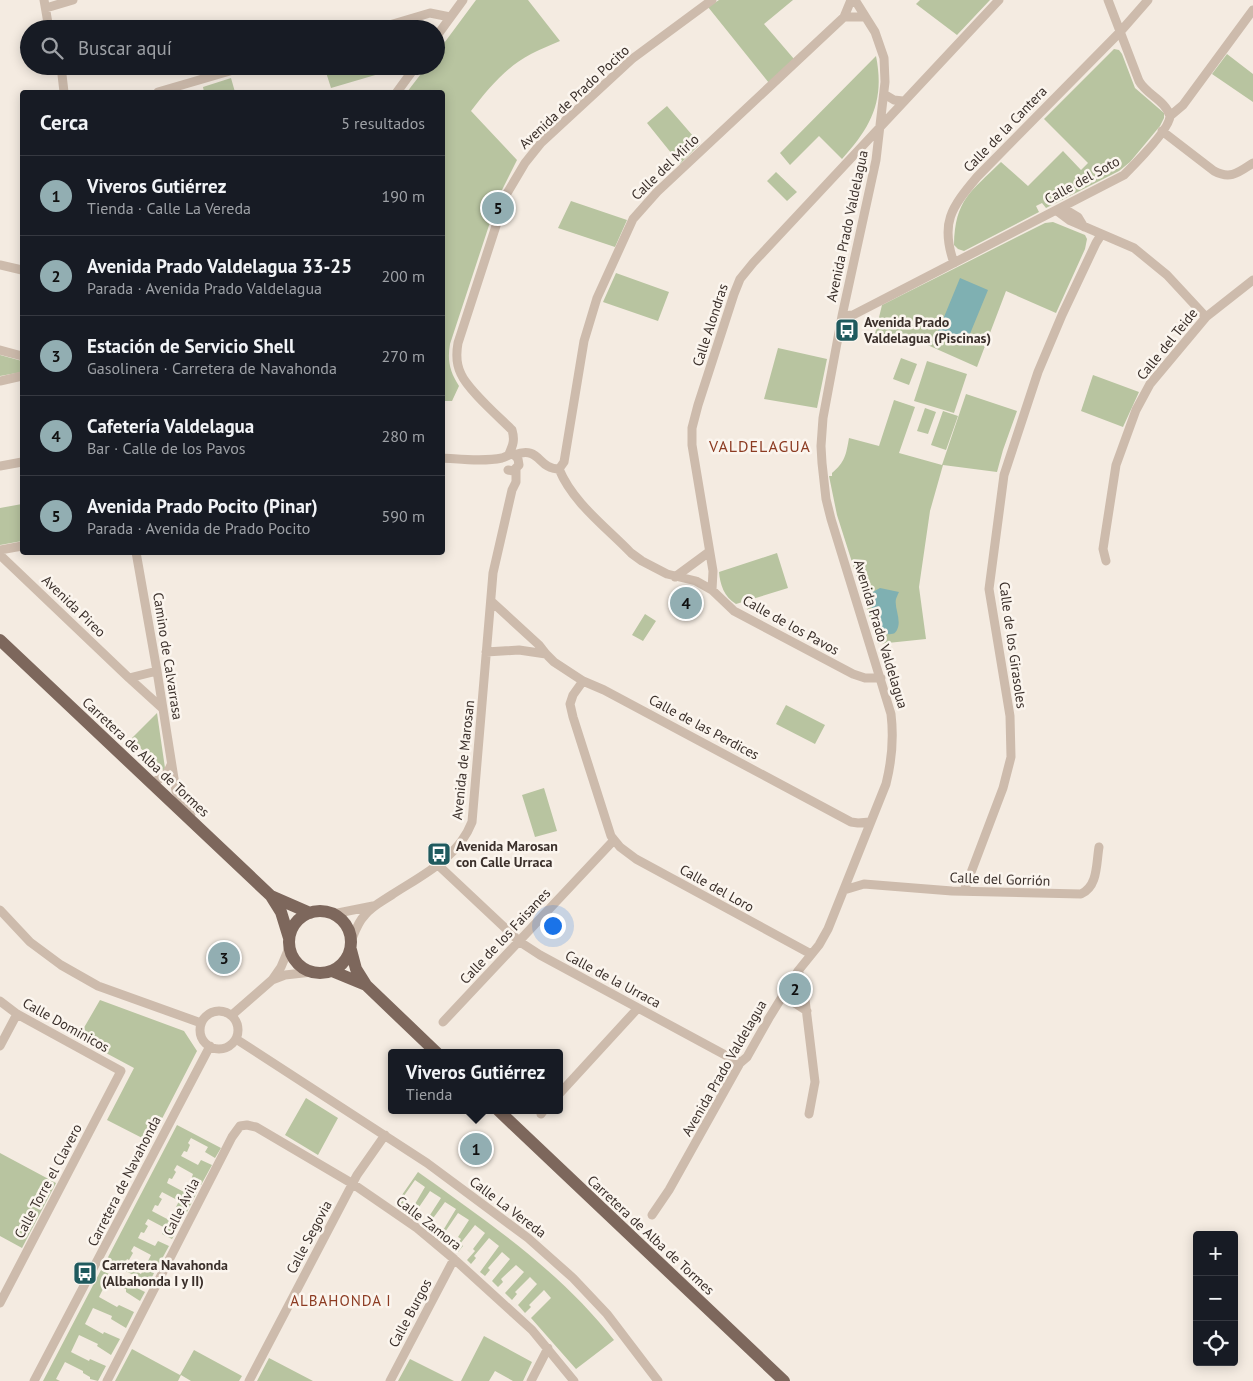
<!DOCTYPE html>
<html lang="es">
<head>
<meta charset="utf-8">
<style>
	body { margin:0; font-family:"PT Sans",sans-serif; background:#20242c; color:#f1f3f6 }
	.controls { position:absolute; right:15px; bottom:15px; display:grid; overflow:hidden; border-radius:5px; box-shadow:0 2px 12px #0003 }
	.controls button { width:45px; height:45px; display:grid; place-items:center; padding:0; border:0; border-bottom:1px solid #363941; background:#171b24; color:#f1f3f6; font:25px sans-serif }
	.you { position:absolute; left:552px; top:925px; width:18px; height:18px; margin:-12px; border:4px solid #fff; border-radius:50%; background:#1a73e8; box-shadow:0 0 0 8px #1a73e833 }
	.badge { display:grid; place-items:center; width:32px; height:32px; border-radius:50%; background:#92aeb2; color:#111; font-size:16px; font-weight:700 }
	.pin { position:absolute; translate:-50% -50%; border:2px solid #fff; box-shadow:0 1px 5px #0006 }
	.popup { position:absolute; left:388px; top:1049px; width:175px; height:65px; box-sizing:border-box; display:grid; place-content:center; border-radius:5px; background:#171b24; filter:drop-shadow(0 1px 4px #0005); font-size:16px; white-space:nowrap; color:#9ea1a6 }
	.popup b { font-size:19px; color:#f1f3f6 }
	.popup::after { content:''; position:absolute; left:50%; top:100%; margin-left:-10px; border:10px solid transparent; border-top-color:#171b24 }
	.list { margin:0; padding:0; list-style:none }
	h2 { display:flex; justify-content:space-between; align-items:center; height:65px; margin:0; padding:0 20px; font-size:21px }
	h2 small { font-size:16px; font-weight:400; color:#9ea1a6 }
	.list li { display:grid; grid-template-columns:32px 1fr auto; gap:15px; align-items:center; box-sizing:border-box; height:80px; padding:0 20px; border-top:1px solid #363941 }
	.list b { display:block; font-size:19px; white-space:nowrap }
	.list p { margin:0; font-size:16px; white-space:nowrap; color:#9ea1a6 }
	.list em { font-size:16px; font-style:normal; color:#9ea1a6 }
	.icon { flex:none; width:28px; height:28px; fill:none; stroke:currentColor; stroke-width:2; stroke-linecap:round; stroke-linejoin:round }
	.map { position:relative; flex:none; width:1253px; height:1381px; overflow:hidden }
	.search { position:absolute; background:#171b24; box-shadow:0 2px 12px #0003; left:20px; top:20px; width:425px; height:55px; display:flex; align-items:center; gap:12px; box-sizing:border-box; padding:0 18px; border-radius:28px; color:#9ea1a6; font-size:19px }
	.panel { position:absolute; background:#171b24; box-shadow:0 2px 12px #0003; left:20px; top:90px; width:425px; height:465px; border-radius:5px }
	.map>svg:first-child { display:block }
	.green { fill:#b8c4a0 }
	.water { fill:#7fb0b2 }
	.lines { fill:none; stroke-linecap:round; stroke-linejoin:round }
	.minor { stroke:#cdbbac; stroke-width:9 }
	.primary { stroke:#7d675c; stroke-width:12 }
	.labels { text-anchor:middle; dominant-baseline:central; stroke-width:5; stroke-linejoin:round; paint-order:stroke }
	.street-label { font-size:14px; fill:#3b302b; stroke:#fbf5ee }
	.poi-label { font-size:14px; font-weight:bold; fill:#3b302b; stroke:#fbf5ee; text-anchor:start }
	.neighbourhood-label { font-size:15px; letter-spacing:1px; fill:#8c3b22; stroke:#fbf5ee }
	.quarter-label { font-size:16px; letter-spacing:1px; fill:#8c3b22; stroke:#fbf5ee }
</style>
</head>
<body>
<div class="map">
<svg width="1253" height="1381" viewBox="0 0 1253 1381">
	<rect width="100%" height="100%" fill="#f4ebe1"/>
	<path class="green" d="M 476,0 L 528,0 L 560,41 C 551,45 540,49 531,54 C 506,67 488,89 471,111 L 517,160 L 498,198 L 450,344 C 447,361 450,372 459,386 L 452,401 L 443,401 L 442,92 L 407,92 L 427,66 L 436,66 L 436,54 Z
		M 719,0 L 793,0 L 764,24 L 794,59 L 769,83 L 708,7 Z
		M 920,0 L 990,0 L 957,35 L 916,4 Z
		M 1114,49 L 1119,50 L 1122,54 L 1135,88 L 1164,113 L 1164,118 L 1160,126 L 1130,162 L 1119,171 L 1046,208 L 1042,203 L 1036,206 L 1039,212 L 964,251 L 958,249 L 954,245 C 955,199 971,192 1001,162 L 1028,186 L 1063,151 L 1081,170 L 1088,163 L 1044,119 Z
		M 1227,54 L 1253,74 L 1253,102 L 1212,74 Z
		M 876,56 C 885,101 871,127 842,159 L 819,136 L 790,165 L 780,153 Z
		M 324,66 L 388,66 L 389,71 L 331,88 Z
		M 231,78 L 235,92 L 204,92 L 203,87 Z
		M 667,106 L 700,144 L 680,164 L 647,123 Z
		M 776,172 L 797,192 L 787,201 L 767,181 Z
		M 571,201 L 627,220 L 615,247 L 558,228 Z
		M 1053,222 L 1085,235 L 1087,239 L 1085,249 L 1056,313 L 1006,291 L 977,367 L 923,343 L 889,341 L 874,338 L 882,305 L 1045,223 Z
		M 616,273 L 669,292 L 658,321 L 603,302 Z
		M 778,348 L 827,359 L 817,408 L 764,399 Z
		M 0,355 L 22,361 L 22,372 L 0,376 Z
		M 901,358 L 917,364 L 909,385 L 893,379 Z
		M 927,361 L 967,374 L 954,413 L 914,401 Z
		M 1093,375 L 1139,392 L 1123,427 L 1081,411 Z
		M 966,394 L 1017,411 L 1003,450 L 997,472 L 943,465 L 930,511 L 919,587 L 926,639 L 878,644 L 837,515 L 829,476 L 832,476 L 832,473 C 845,462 846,455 849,438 L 879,446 L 894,400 L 915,407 L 899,453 L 942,465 Z
		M 925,408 L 936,412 L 928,434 L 917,431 Z
		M 943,411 L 958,416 L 946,450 L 931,445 Z
		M 22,504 L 22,541 L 0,545 L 0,508 Z
		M 777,553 L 788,588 L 736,604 C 724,597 720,584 719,572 Z
		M 645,614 L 656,621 L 643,641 L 632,635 Z
		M 786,705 L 825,725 L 815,744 L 776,724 Z
		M 157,713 L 165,768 L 164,771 L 131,739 Z
		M 544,788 L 557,831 L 535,837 L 522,795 Z
		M 100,1000 L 184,1031 L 197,1051 L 150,1142 L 107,1120 L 134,1068 L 78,1038 Z
		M 306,1098 L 338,1118 L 318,1155 L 285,1135 Z
		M 177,1125 L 221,1148 L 215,1158 L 205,1152 L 208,1147 L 191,1138 L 188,1143 L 190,1145 L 187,1152 L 184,1151 L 181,1156 L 198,1165 L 201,1160 L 212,1165 L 201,1185 L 191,1180 L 193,1174 L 177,1165 L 174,1170 L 176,1172 L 172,1179 L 169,1178 L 167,1183 L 184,1192 L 187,1187 L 197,1192 L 187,1212 L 176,1207 L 179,1201 L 162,1192 L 159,1197 L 162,1199 L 158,1206 L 155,1205 L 152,1211 L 169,1220 L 173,1214 L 183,1219 L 172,1239 L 162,1234 L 165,1228 L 148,1219 L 145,1224 L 148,1226 L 144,1233 L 141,1232 L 138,1238 L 155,1246 L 158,1241 L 169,1246 L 158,1266 L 148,1261 L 151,1255 L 134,1246 L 131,1251 L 133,1253 L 129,1260 L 127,1259 L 124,1265 L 141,1274 L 144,1268 L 154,1273 L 149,1283 L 106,1261 Z
		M 0,1153 L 56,1183 L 22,1248 L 0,1236 Z
		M 418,1172 C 488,1222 560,1271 614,1340 L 576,1369 L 531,1318 L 551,1298 L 544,1290 L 529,1305 L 531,1307 L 525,1313 L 518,1305 L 537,1284 L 530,1277 L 515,1292 L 517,1294 L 512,1300 L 505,1293 L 524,1272 L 516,1265 L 501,1279 L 503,1282 L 498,1287 L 492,1281 L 510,1259 L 502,1252 L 488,1268 L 490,1270 L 485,1276 L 480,1272 L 499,1246 L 489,1238 L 474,1256 L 476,1258 L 471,1264 L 467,1260 L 475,1251 L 473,1249 L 485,1233 L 475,1225 L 460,1244 L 463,1246 L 458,1252 L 454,1249 L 461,1239 L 458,1237 L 469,1220 L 458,1213 L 445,1232 L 448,1234 L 443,1240 L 439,1237 L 456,1209 L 445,1202 L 431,1221 L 434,1223 L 429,1229 L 425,1226 L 432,1217 L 430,1215 L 441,1198 L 430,1191 L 417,1210 L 419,1213 L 415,1218 L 411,1215 L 417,1206 L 415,1204 L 425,1187 L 415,1180 L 401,1200 L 404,1202 L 400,1208 L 395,1205 Z
		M 101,1270 L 145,1292 L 140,1301 L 126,1292 L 126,1289 L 107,1281 L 99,1297 L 117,1307 L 119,1305 L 134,1312 L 126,1328 L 111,1319 L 112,1316 L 93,1308 L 85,1324 L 103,1334 L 104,1332 L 120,1339 L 111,1355 L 97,1346 L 98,1344 L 79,1335 L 71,1352 L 89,1361 L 90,1359 L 106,1366 L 98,1381 L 90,1379 L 90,1377 L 83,1373 L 83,1371 L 65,1362 L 56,1379 L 60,1381 L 43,1381 Z
		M 484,1336 L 532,1362 L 523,1381 L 513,1381 L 495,1371 L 489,1381 L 461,1381 Z
		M 132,1349 L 180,1375 L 194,1350 L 242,1376 L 239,1381 L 191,1381 L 181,1375 L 178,1381 L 115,1381 Z
		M 269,1358 L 313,1381 L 257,1381 Z
		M 410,1359 L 454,1381 L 398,1381 Z"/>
	<path class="water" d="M 960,278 L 988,290 L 965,346 L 937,334 Z
		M 880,588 L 899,592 C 898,594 897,596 896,599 C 894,608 902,620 897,630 C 895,633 894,634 891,634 C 875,637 870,603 871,593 Z"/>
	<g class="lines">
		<path class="minor" d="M 44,0 L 49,29
			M 1108,0 L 1139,81 C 1147,95 1165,100 1170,116
			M 46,8 L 73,0
			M 844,17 L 865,17
			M 376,29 L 430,13 L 450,17
			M 436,37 L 463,0
			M 61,66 L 64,92
			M 158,92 L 247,66
			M 397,92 L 416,66
			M 884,94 L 894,100 L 903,101
			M 1162,131 L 1214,171 C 1231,180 1239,172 1253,163
			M 1063,208 L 1078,217 L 1084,227
			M 1057,211 L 1069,220 L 1134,248 L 1167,275 L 1206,317
			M 954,263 C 940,223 951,208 977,177 L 1120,32 L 1148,0
			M 0,265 L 22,270
			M 842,316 L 853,315 L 1124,175 C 1134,165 1170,129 1170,116 L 1183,105 L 1253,10
			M 0,350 L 22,356
			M 0,381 L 22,376
			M 509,454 C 513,445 515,440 512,430 C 498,416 468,390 461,374 C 456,364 456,354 458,343 L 506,195 L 525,163 L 541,143 L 632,59 L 712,0
			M 514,455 C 541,445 537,469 559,469
			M 442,458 C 461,459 483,462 502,458 C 509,456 512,451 518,459 L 519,465 L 513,471 L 508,470
			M 0,466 L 22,462
			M 559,469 L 564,462 L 584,341 L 597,298 L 633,219 L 657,192 L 844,17 L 851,0
			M 559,469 C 573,503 606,527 631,553 L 642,561 L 667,574 L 696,581 L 712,590 L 734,611 L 853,674 L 865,678 L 881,678
			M 0,550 L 22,546
			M 136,552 L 157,671 L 176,791 L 191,814
			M 0,555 L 129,678 L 162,708
			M 1106,561 L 1103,549 L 1116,465 L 1136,410 L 1150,384 L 1206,317 L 1253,280
			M 675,577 L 709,552
			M 712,590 L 713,571 L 692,445 L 692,428 L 698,405 L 734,294 L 740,279 L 753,263 L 999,0
			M 491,601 L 539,645 L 546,654 L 554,662 L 583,681 L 604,690 L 851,822 L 858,823 L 870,822
			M 486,652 L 519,650 L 546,654
			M 129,678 L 157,671
			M 583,681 L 573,695 L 570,704 L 573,717 L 611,836 L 620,847 L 636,859 L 811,954
			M 152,782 C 162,779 167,775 171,765
			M 438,865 L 520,942 L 540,955 L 740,1063
			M 844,890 L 864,884 L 952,891 L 1081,894 C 1098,886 1096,865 1099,847
			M 964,891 L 1003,788 L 1011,757 L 1010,716 L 989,589 L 1004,475 L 1038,372 L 1062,315 L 1096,243 L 1101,235
			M 0,910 L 30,942 L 61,965 L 98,986 L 201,1023
			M 333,914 L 373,906
			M 352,939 C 355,931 358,922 365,915 C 372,906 383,901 393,894 C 424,874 458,858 472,822 L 493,573 L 512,490 L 516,482 L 516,469
			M 798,971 L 803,983 L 815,1082 L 809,1114
			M 272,980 L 285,975 L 312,972
			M 782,997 L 790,1000 L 807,1011
			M 0,1001 L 17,1014 L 121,1071 L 0,1303
			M200 1030a19 19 0 1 1 38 0a19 19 0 1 1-38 0Z
			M 232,1015 L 272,980 L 281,967 L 289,948
			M 443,1022 L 614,840
			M 236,1039 L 427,1163 L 528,1238 L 573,1278 L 607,1314 L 658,1381
			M 0,1046 L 17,1014
			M 560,1093 L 638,1008
			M 541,1114 L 544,1110
			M 652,1215 L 669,1190 L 740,1063 L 747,1057 L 769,1018 L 798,971 L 819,945 L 828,929 L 886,784 C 892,760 894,739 891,714 L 831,519 L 826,499 L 822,463 L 821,446 L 823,418 L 842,316 L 876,160 L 885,82 L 884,58 L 875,32 L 855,0
			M 34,1381 L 210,1046
			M 107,1381 L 232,1137 L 240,1126 L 247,1125 L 256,1127 L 353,1184 L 417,1228 L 454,1259 L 532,1330 L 574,1381
			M 249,1381 L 357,1175 L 385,1135
			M 390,1381 L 454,1259
			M 531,1381 L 548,1348"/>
		<path class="primary" d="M 0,640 L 271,896 L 281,912 L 289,938
			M 271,896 L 310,913
			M289 942a31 31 0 1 1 62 0a31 31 0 1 1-62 0Z
			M 351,950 L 356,969 L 366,985 L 437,1053
			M 332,971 L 366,985
			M 498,1110 L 784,1381"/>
	</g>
	<defs>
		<g id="bus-square" transform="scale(1.25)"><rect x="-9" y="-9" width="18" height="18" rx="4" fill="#1f5a5e" stroke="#fbf5ee"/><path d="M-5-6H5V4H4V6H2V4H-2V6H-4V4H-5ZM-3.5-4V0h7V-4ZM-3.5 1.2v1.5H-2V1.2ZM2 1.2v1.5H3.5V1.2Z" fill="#fff"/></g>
	</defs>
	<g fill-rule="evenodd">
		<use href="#bus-square" x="847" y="330"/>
		<use href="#bus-square" x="439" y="854"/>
		<use href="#bus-square" x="85" y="1273"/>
	</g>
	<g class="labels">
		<g class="street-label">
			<text transform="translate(574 97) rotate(-43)">Avenida de Prado Pocito</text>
			<text transform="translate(1005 129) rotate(-46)">Calle de la Cantera</text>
			<text transform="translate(665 167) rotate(-44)">Calle del Mirlo</text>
			<text transform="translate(1082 180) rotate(-29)">Calle del Soto</text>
			<text transform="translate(847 226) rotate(-78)">Avenida Prado Valdelagua</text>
			<text transform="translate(710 325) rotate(-72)">Calle Alondras</text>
			<text transform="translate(1167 344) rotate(-51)">Calle del Teide</text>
			<text transform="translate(74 606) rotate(44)">Avenida Pireo</text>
			<text transform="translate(791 625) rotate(29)">Calle de los Pavos</text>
			<text transform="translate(881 634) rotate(73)">Avenida Prado Valdelagua</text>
			<text transform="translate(1013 645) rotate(82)">Calle de los Girasoles</text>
			<text transform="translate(168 656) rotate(81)">Camino de Calvarrasa</text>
			<text transform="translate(704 727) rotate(28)">Calle de las Perdices</text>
			<text transform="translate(146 757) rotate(43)">Carretera de Alba de Tormes</text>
			<text transform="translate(463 760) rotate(-84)">Avenida de Marosan</text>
			<text transform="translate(1000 879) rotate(2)">Calle del Gorrión</text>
			<text transform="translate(717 888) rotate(29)">Calle del Loro</text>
			<text transform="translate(505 936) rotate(-47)">Calle de los Faisanes</text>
			<text transform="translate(613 979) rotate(28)">Calle de la Urraca</text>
			<text transform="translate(66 1025) rotate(29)">Calle Dominicos</text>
			<text transform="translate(724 1068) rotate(-60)">Avenida Prado Valdelagua</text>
			<text transform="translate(48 1181) rotate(-62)">Calle Torre el Clavero</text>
			<text transform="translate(124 1181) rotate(-63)">Carretera de Navahonda</text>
			<text transform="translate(181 1207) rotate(-63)">Calle Ávila</text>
			<text transform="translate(508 1207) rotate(37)">Calle La Vereda</text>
			<text transform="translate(429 1223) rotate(38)">Calle Zamora</text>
			<text transform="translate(651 1235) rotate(43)">Carretera de Alba de Tormes</text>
			<text transform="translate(309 1237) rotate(-62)">Calle Segovia</text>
			<text transform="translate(410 1313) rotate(-62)">Calle Burgos</text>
		</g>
		<g class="poi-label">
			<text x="864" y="322">Avenida Prado<tspan x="864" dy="16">Valdelagua (Piscinas)</tspan></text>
			<text x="456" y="846">Avenida Marosan<tspan x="456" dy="16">con Calle Urraca</tspan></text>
			<text x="102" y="1265">Carretera Navahonda<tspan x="102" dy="16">(Albahonda I y II)</tspan></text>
		</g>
		<g class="neighbourhood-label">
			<text x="341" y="1300">ALBAHONDA I</text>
		</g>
		<g class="quarter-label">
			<text x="760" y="446">VALDELAGUA</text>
		</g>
	</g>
</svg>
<div class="controls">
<button>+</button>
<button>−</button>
<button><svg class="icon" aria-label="locate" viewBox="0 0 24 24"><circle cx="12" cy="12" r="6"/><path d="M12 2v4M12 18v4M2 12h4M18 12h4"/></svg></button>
</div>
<div class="you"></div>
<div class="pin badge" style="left:476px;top:1149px">1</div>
<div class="popup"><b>Viveros Gutiérrez</b>Tienda</div>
<div class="pin badge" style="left:795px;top:989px">2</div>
<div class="pin badge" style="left:224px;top:958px">3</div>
<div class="pin badge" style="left:686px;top:603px">4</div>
<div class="pin badge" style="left:498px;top:208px">5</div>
<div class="search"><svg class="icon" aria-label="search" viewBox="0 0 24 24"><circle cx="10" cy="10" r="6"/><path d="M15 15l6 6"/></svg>Buscar aquí</div>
<section class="panel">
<h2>Cerca<small>5 resultados</small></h2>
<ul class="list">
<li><span class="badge">1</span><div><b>Viveros Gutiérrez</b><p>Tienda · Calle La Vereda</p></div><em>190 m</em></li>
<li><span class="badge">2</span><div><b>Avenida Prado Valdelagua 33-25</b><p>Parada · Avenida Prado Valdelagua</p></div><em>200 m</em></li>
<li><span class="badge">3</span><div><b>Estación de Servicio Shell</b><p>Gasolinera · Carretera de Navahonda</p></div><em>270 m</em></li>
<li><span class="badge">4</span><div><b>Cafetería Valdelagua</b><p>Bar · Calle de los Pavos</p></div><em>280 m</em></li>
<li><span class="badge">5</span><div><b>Avenida Prado Pocito (Pinar)</b><p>Parada · Avenida de Prado Pocito</p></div><em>590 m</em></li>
</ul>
</section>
</div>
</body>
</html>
